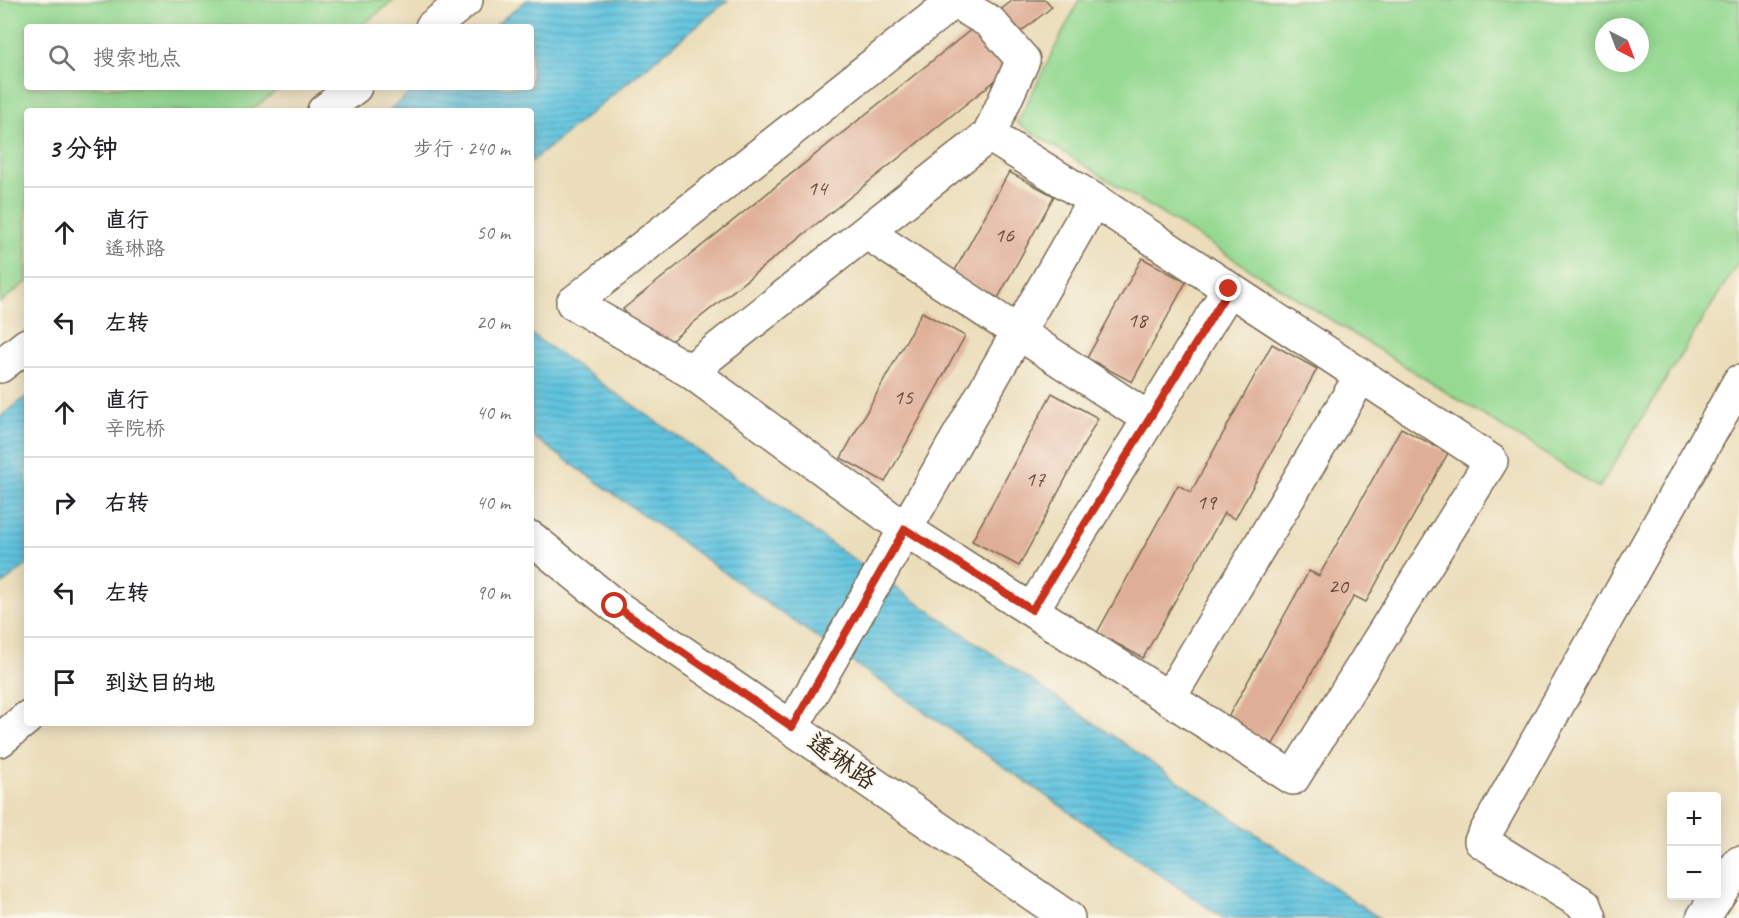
<!DOCTYPE html>
<html lang="zh">
<head>
<meta charset="utf-8">
<style>
	body { margin:0; font-family:Caveat,"LXGW WenKai TC",sans-serif; background:#f2f2f2; color:#202124 }
	.controls { position:absolute; right:18px; bottom:18px; display:grid; overflow:hidden; border-radius:6px; box-shadow:0 3px 15px #0003 }
	.controls button { width:54px; height:54px; display:grid; place-items:center; padding:0; border:0; border-bottom:2px solid #e0e0e0; background:#fff; color:#202124; font:30px sans-serif }
	.compass { position:absolute; left:1595px; top:18px; width:54px; height:54px; border-radius:50%; background:#fff; box-shadow:0 3px 15px #0003; rotate:138deg }
	.stop { position:absolute; width:18px; height:18px; margin:-14px; border:4px solid #c8321e; border-radius:50%; background:#fff }
	.stop.end { background:#c8321e; border-color:#fff; box-shadow:0 2px 6px #0008 }
	.list { margin:0; padding:0; list-style:none }
	h2 { display:flex; justify-content:space-between; align-items:center; height:78px; margin:0; padding:0 24px; font-size:26px }
	h2 small { font-size:20px; font-weight:400; color:#757577 }
	.list li { display:grid; grid-template-columns:39px 1fr auto; gap:18px; align-items:center; box-sizing:border-box; height:90px; padding:0 24px; border-top:2px solid #e0e0e0 }
	.list b { display:block; font-size:22px; white-space:nowrap }
	.list p { margin:0; font-size:20px; white-space:nowrap; color:#757577 }
	.list em { font-size:20px; font-style:normal; color:#757577 }
	.icon { flex:none; width:33px; height:33px; fill:none; stroke:currentColor; stroke-width:2; stroke-linecap:round; stroke-linejoin:round }
	.map { position:relative; flex:none; width:1739px; height:918px; overflow:hidden }
	.search { position:absolute; background:#fff; box-shadow:0 3px 15px #0003; left:24px; top:24px; width:510px; height:66px; display:flex; align-items:center; gap:15px; box-sizing:border-box; padding:0 21px; border-radius:6px; color:#757577; font-size:22px }
	.panel { position:absolute; background:#fff; box-shadow:0 3px 15px #0003; left:24px; top:108px; width:510px; height:618px; border-radius:6px }
	.map>svg:first-child { display:block }
	.park { fill:#95d992; stroke:#688258; stroke-width:1.5; fill-rule:evenodd }
	.water { fill:url(#water-rules); stroke:#4e777e; stroke-width:1.5 }
	.building { fill:#dfae96 }
	.lines { fill:none; stroke-linecap:round; stroke-linejoin:round }
	.minor-casing { stroke:#796954; stroke-width:36 }
	.minor { stroke:#fff; stroke-width:33 }
	.route { stroke:#c8321e; stroke-width:8 }
	.labels { text-anchor:middle; dominant-baseline:central; stroke-width:4.5; stroke-linejoin:round; paint-order:stroke }
	.number-label { font-size:22px; fill:#644b3c }
	.street-label { font-size:26px; fill:#3b2a1e; stroke:#fbf7ec }
</style>
</head>
<body>
<div class="map">
<svg width="1739" height="918" viewBox="0 0 1739 918">
	<defs>
		<pattern id="water-rules" width="6" height="5" patternUnits="userSpaceOnUse" patternTransform="scale(1.5)"><rect width="6" height="5" fill="#61c4df"/><path d="M0 2.5h6" fill="none" stroke="#519fb4"/></pattern>
	</defs>
	<rect width="100%" height="100%" fill="#fbf7ec"/>
	<filter id="ink" filterUnits="userSpaceOnUse"><feTurbulence type="fractalNoise" baseFrequency=".0167" numOctaves="2"/><feDisplacementMap in="SourceGraphic" scale="12" xChannelSelector="R" yChannelSelector="G"/><feConvolveMatrix kernelMatrix="1 2 1 2 8 2 1 2 1" color-interpolation-filters="sRGB"/></filter>
	<filter id="wash" filterUnits="userSpaceOnUse"><feTurbulence type="fractalNoise" baseFrequency=".008" numOctaves="4" result="noise"/><feDisplacementMap in="SourceGraphic" scale="24" xChannelSelector="R" yChannelSelector="G"/><feGaussianBlur stdDeviation="1.35" result="paint"/><feColorMatrix in="noise" values="0 0 0 0 0 0 0 0 0 0 0 0 0 0 0 0 0 1.4 0 .05"/><feComposite in="paint" operator="in"/></filter>
	<g filter="url(#wash)">
		<rect width="100%" height="100%" fill="#ebddb9"/>
		<path class="park" d="M 0,0 L 395,0 L 359,27 L 27,27 L 27,87 L 281,87 L 250,111 L 27,111 L 27,282 L 0,302 Z
			M 1079,0 L 1739,0 L 1739,261 L 1599,488 L 1017,123 ZM 1604,27 L 1640,27 L 1640,63 L 1604,63 Z"/>
		<path class="water" d="M 527,0 L 728,0 L 531,162 L 531,111 L 388,111 L 418,87 L 531,87 L 531,27 L 493,27 Z
			M 531,334 L 839,549 L 1379,918 L 1223,918 L 770,605 L 531,435 Z
			M 27,396 L 27,565 L 0,586 L 0,417 Z"/>
		<g id="blocks">
			<path class="building" d="M 1013,0 L 1046,0 L 1052,7 L 1013,38 L 994,15 Z
				M 978,24 L 1012,67 L 657,352 L 623,309 Z
				M 1009,172 L 1054,196 L 998,298 L 953,274 Z
				M 1142,258 L 1186,282 L 1132,382 L 1087,358 Z
				M 922,312 L 965,336 L 885,482 L 841,458 Z
				M 1272,344 L 1317,369 L 1235,519 L 1224,513 L 1143,658 L 1097,633 L 1178,485 L 1191,492 Z
				M 1052,393 L 1098,418 L 1019,566 L 972,541 Z
				M 1401,428 L 1448,453 L 1366,602 L 1354,596 L 1273,744 L 1227,719 L 1309,571 L 1319,576 Z"/>
		</g>
	</g>
	<g filter="url(#ink)">
		<use href="#blocks" fill-opacity="0" stroke="#796954" stroke-width="1.5"/>
		<g class="lines">
			<g class="minor-casing">
				<path id="minor" d="M 432,27 L 466,0
					M 324,111 L 355,87
					M 866,232 L 1149,419
					M 0,366 L 27,345
					M 690,371 L 989,135 L 1094,200 L 1491,461 L 1293,778 L 905,529 L 690,371 L 573,303 L 954,1 L 990,22 L 1023,60 L 989,135
					M 531,538 L 615,606 L 1068,918
					M 1032,610 L 1229,289
					M 1169,698 L 1361,376
					M 792,727 L 1094,200
					M 0,740 L 27,718
					M 1590,918 L 1585,905 L 1481,841 L 1739,382
					M 1703,918 L 1739,863"/>
			</g>
			<use href="#minor" class="minor"/>
		</g>
	</g>
	<g class="lines" filter="url(#ink)">
		<path class="route" d="M 615,606 L 792,727 L 905,529 L 1032,610 L 1229,289"/>
	</g>
	<g class="labels">
		<g class="number-label">
			<text x="817" y="188">14</text>
			<text x="1004" y="235">16</text>
			<text x="1137" y="320">18</text>
			<text x="903" y="397">15</text>
			<text x="1035" y="479">17</text>
			<text x="1206" y="502">19</text>
			<text x="1338" y="586">20</text>
		</g>
		<g class="street-label">
			<text transform="translate(842 761) rotate(35)">遥琳路</text>
		</g>
	</g>
</svg>
<div class="controls">
<button>+</button>
<button>−</button>
</div>
<svg class="compass" viewBox="-18 -18 36 36"><path d="M0-13l5 13h-10z" fill="#e53935"/><path d="M0 13l5-13h-10z" fill="#757577"/></svg>
<div class="stop" style="left:615px;top:606px"></div>
<div class="stop end" style="left:1229px;top:289px"></div>
<div class="search"><svg class="icon" aria-label="search" viewBox="0 0 24 24"><circle cx="10" cy="10" r="6"/><path d="M15 15l6 6"/></svg>搜索地点</div>
<section class="panel">
<h2>3 分钟<small>步行 · 240 m</small></h2>
<ul class="list">
<li><svg class="icon" aria-label="ahead" viewBox="0 0 24 24"><path d="M12 20V5M6 11l6-6 6 6"/></svg><div><b>直行</b><p>遥琳路</p></div><em>50 m</em></li>
<li><svg class="icon" aria-label="left" viewBox="0 0 24 24"><path d="M17 20v-9H6M10 6l-5 5 5 5"/></svg><div><b>左转</b></div><em>20 m</em></li>
<li><svg class="icon" aria-label="ahead" viewBox="0 0 24 24"><path d="M12 20V5M6 11l6-6 6 6"/></svg><div><b>直行</b><p>辛院桥</p></div><em>40 m</em></li>
<li><svg class="icon" aria-label="right" viewBox="0 0 24 24"><path d="M7 20v-9h11M14 6l5 5-5 5"/></svg><div><b>右转</b></div><em>40 m</em></li>
<li><svg class="icon" aria-label="left" viewBox="0 0 24 24"><path d="M17 20v-9H6M10 6l-5 5 5 5"/></svg><div><b>左转</b></div><em>90 m</em></li>
<li><svg class="icon" aria-label="arrive" viewBox="0 0 24 24"><path d="M6 21V4h12l-3 4 3 4H6"/></svg><div><b>到达目的地</b></div></li>
</ul>
</section>
</div>
</body>
</html>
